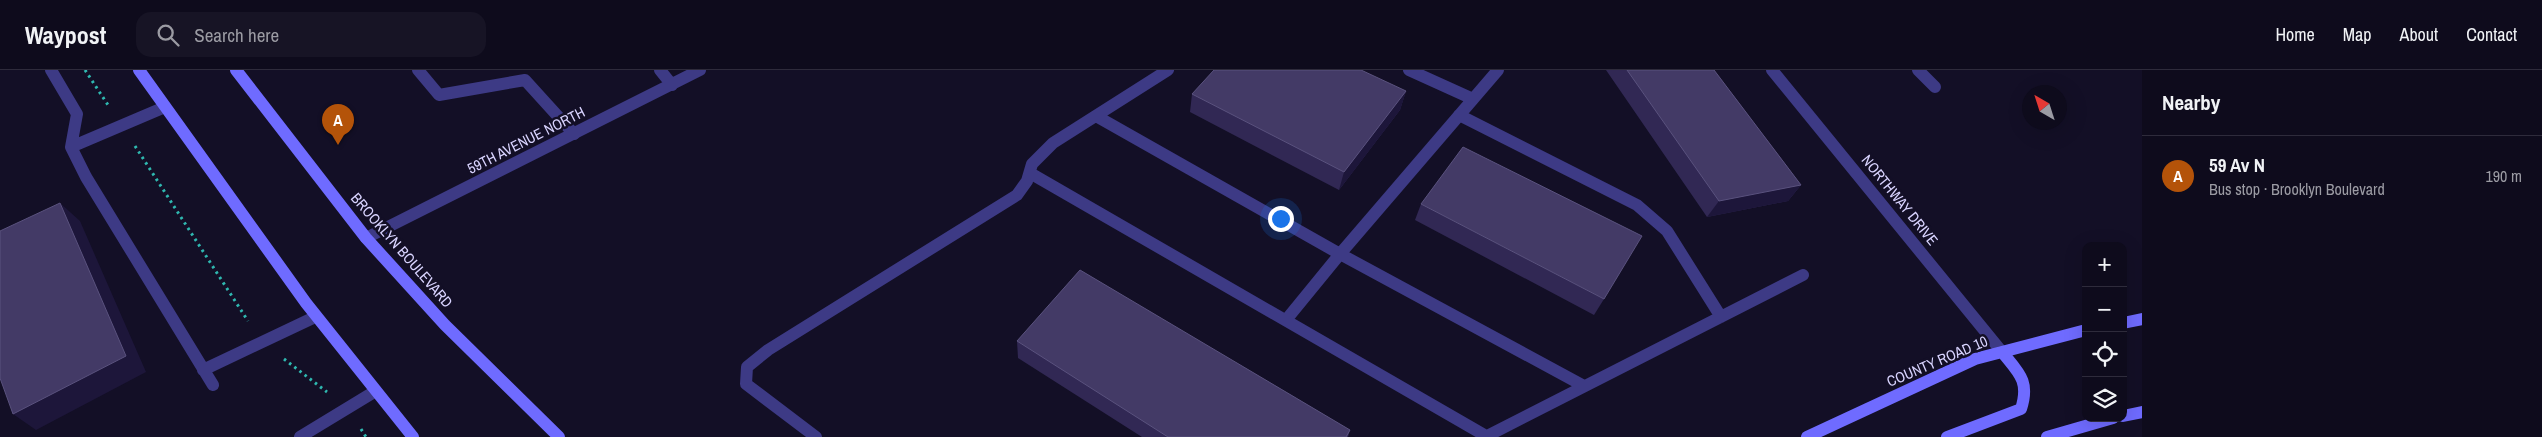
<!DOCTYPE html>
<html lang="en">
<head>
<meta charset="utf-8">
<style>
	body { margin:0; font-family:"Archivo Narrow",sans-serif; background:#171425; color:#f1f3f6 }
	.controls { position:absolute; right:15px; bottom:15px; display:grid; overflow:hidden; border-radius:10px; box-shadow:0 5px 20px #0002 }
	.controls button { width:45px; height:45px; display:grid; place-items:center; padding:0; border:0; border-bottom:1px solid #2e2b3b; background:#0e0b1c; color:#f1f3f6; font:25px sans-serif }
	.compass { position:absolute; left:2022px; top:15px; width:45px; height:45px; border-radius:50%; background:#0e0b1c; box-shadow:0 5px 20px #0002; rotate:321deg }
	.you { position:absolute; left:1280px; top:148px; width:18px; height:18px; margin:-12px; border:4px solid #fff; border-radius:50%; background:#1a73e8; box-shadow:0 0 0 8px #1a73e833 }
	.badge { display:grid; place-items:center; width:32px; height:32px; border-radius:50%; background:#b45309; color:#fff; font-size:16px; font-weight:700 }
	.pin { position:absolute; translate:-50% -41px; filter:drop-shadow(0 1px 2px #0008) }
	.pin::after { content:''; position:absolute; top:26px; width:18px; height:15px; background:inherit; clip-path:polygon(0 0,100% 0,50% 100%) }
	.list { margin:0; padding:0; list-style:none }
	h2 { display:flex; justify-content:space-between; align-items:center; height:65px; margin:0; padding:0 20px; font-size:21px }
	h2 small { font-size:16px; font-weight:400; color:#9b9ba3 }
	.list li { display:grid; grid-template-columns:32px 1fr auto; gap:15px; align-items:center; box-sizing:border-box; height:80px; padding:0 20px; border-top:1px solid #2e2b3b }
	.list b { display:block; font-size:19px; white-space:nowrap }
	.list p { margin:0; font-size:16px; white-space:nowrap; color:#9b9ba3 }
	.list em { font-size:16px; font-style:normal; color:#9b9ba3 }
	.icon { flex:none; width:28px; height:28px; fill:none; stroke:currentColor; stroke-width:2; stroke-linecap:round; stroke-linejoin:round }
	.map { position:relative; flex:none; width:2142px; height:367px; overflow:hidden }
	header { display:flex; align-items:center; gap:30px; box-sizing:border-box; height:70px; padding:0 25px; background:#0e0b1c; border-bottom:1px solid #2e2b3b }
	header strong { font-size:24px }
	nav { display:flex; gap:28px; margin-inline-start:auto; font-size:18px }
	.search { width:350px; height:45px; background:#171425; display:flex; align-items:center; gap:12px; box-sizing:border-box; padding:0 18px; border-radius:15px; color:#9b9ba3; font-size:19px }
	main { display:flex }
	aside { flex:1; background:#0e0b1c }
	.map>svg:first-child { display:block }
	.lines { fill:none; stroke-linecap:round; stroke-linejoin:round }
	.path { stroke:#2fb8b0; stroke-width:3; stroke-dasharray:2.5 4; stroke-linecap:butt }
	.service { stroke:#3d3a85; stroke-width:12 }
	.minor { stroke:#3d3a85; stroke-width:12 }
	.secondary { stroke:#6f6bff; stroke-width:12 }
	.wall { fill:#312854 }
	.shaded-wall { fill:#1d163a }
	.building { fill:#433a66; stroke:#5a527e }
	.labels { text-anchor:middle; dominant-baseline:central; stroke-width:5; stroke-linejoin:round; paint-order:stroke }
	.street-label { font-size:15px; fill:#d9d4ff; stroke:#130f26 }
</style>
</head>
<body>
<header>
<strong>Waypost</strong>
<div class="search"><svg class="icon" aria-label="search" viewBox="0 0 24 24"><circle cx="10" cy="10" r="6"/><path d="M15 15l6 6"/></svg>Search here</div>
<nav><a>Home</a><a>Map</a><a>About</a><a>Contact</a></nav>
</header>
<main>
<div class="map">
<svg width="2142" height="367" viewBox="0 0 2142 367">
	<rect width="100%" height="100%" fill="#130f26"/>
	<g class="lines">
		<path class="path" d="M 85,0 L 108,35
			M 135,76 L 248,251
			M 284,289 L 327,322
			M 361,359 L 366,367"/>
		<path class="service" d="M 51,0 L 77,44 L 71,77 L 86,107 L 213,315
			M 418,0 L 439,25 L 525,10 L 574,64
			M 1409,0 L 1473,29
			M 1498,0 L 1340,184 L 1584,316
			M 1918,0 L 1935,17
			M 1459,45 L 1637,135 L 1667,161 L 1721,247
			M 1096,46 L 1340,184 L 1286,250
			M 71,77 L 165,37
			M 1030,103 L 1486,366
			M 203,300 L 315,247
			M 300,367 L 374,322
			M 816,367 L 746,314 L 747,297 L 768,280 L 1017,125 L 1027,111 L 1032,94 L 1053,73 L 1168,0
			M 1485,367 L 1803,205"/>
		<path class="minor" d="M 660,0 L 672,15
			M 1772,0 L 2002,282
			M 366,168 L 700,0"/>
		<path class="secondary" d="M 139,0 L 306,233 L 413,367
			M 236,0 L 366,168 L 445,255 L 559,367
			M 2123,253 L 2142,249
			M 2123,346 L 2142,342
			M 1807,367 L 1975,289 L 2086,260
			M 1947,367 L 2021,339 C 2030,311 2019,303 2002,282
			M 2047,367 L 2113,348"/>
	</g>
	<path class="wall" d="M 1606,0 L 1714,0 L 1801,115 L 1788,131 L 1707,147 Z
		M 1406,21 L 1400,40 L 1339,120 L 1190,42 L 1192,24 Z
		M 1421,134 L 1604,229 L 1594,245 L 1415,150 Z
		M 1017,271 L 1350,360 L 1348,367 L 1142,367 L 1018,288 Z"/>
	<path class="shaded-wall" d="M 1406,21 L 1400,40 L 1339,120 L 1344,102 Z
		M 1801,115 L 1788,131 L 1707,147 L 1719,131 Z
		M 60,133 L 80,151 L 146,302 L 36,360 L 13,344 Z"/>
	<path class="building" d="M 1214,0 L 1361,0 L 1406,21 L 1344,102 L 1192,24 Z
		M 1627,0 L 1714,0 L 1801,115 L 1719,131 Z
		M 1463,77 L 1642,166 L 1604,229 L 1421,134 Z
		M 60,133 L 126,286 L 13,344 L 0,308 L 0,161 Z
		M 1080,200 L 1350,360 L 1346,367 L 1168,367 L 1017,271 Z"/>
	<g class="labels">
		<g class="street-label">
			<text transform="translate(526 70) rotate(-27)">59TH AVENUE NORTH</text>
			<text transform="translate(1900 130) rotate(51)">NORTHWAY DRIVE</text>
			<text transform="translate(402 180) rotate(49)">BROOKLYN BOULEVARD</text>
			<text transform="translate(1937 291) rotate(-23)">COUNTY ROAD 10</text>
		</g>
	</g>
</svg>
<div class="controls">
<button>+</button>
<button>−</button>
<button><svg class="icon" aria-label="locate" viewBox="0 0 24 24"><circle cx="12" cy="12" r="6"/><path d="M12 2v4M12 18v4M2 12h4M18 12h4"/></svg></button>
<button><svg class="icon" aria-label="layers" viewBox="0 0 24 24"><path d="M12 4l9 5-9 5-9-5zM3 14l9 5 9-5"/></svg></button>
</div>
<svg class="compass" viewBox="-18 -18 36 36"><path d="M0-13l5 13h-10z" fill="#e53935"/><path d="M0 13l5-13h-10z" fill="#9b9ba3"/></svg>
<div class="you"></div>
<div class="pin badge" style="left:338px;top:75px">A</div>
</div>
<aside>
<h2>Nearby<small></small></h2>
<ul class="list">
<li><span class="badge">A</span><div><b>59 Av N</b><p>Bus stop · Brooklyn Boulevard</p></div><em>190 m</em></li>
</ul>
</aside>
</main>
</body>
</html>
